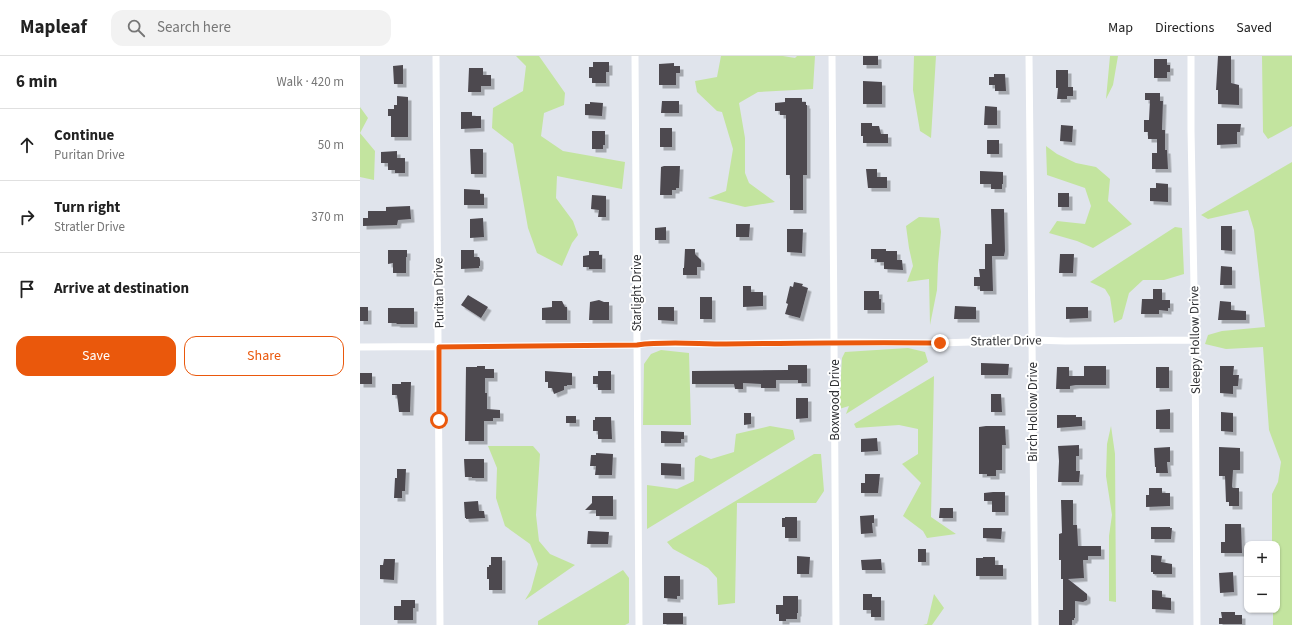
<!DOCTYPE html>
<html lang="en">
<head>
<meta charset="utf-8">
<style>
	body { margin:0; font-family:"Source Sans 3",sans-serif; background:#f2f2f2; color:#222 }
	.controls { position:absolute; right:12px; bottom:12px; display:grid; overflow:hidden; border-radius:8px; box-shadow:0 1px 3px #0004 }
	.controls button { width:36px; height:36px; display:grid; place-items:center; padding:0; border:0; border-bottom:1px solid #e0e0e0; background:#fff; color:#222; font:20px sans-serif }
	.stop { position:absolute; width:12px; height:12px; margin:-9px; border:3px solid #ea580c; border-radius:50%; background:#fff }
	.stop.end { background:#ea580c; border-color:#fff; box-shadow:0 1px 4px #0008 }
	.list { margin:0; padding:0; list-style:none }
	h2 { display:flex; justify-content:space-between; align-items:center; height:52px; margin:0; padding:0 16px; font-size:17px }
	h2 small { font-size:13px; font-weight:400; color:#767676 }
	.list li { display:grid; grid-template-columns:26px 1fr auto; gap:12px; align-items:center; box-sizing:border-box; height:72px; padding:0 16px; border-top:1px solid #e0e0e0 }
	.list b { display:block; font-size:15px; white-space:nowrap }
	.list p { margin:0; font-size:13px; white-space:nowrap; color:#767676 }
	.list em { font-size:13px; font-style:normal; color:#767676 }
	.actions { display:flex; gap:8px; padding:12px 16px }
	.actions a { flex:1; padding:9px 0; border:1px solid #ea580c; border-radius:12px; text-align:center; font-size:14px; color:#ea580c }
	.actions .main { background:#ea580c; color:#fff }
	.icon { flex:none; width:22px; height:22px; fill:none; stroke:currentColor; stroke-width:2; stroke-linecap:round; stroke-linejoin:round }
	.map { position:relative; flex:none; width:932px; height:569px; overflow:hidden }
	header { display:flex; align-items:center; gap:24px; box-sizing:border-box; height:56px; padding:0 20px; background:#fff; border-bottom:1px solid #e0e0e0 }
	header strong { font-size:19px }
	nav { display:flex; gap:22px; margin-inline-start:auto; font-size:14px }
	.search { width:280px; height:36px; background:#f2f2f2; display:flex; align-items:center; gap:10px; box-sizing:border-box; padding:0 14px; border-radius:12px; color:#767676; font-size:15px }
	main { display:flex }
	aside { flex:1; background:#fff }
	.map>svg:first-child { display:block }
	.green { fill:#c3e49f }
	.building { fill:#4d4950; filter:url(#shadow) }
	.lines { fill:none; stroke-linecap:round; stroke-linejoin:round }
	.minor { stroke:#fff; stroke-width:7 }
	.route { stroke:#ea580c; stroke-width:5 }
	.labels { text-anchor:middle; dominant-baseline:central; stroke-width:4; stroke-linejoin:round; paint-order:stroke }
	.street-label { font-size:13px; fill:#303134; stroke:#fff }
</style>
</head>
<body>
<header>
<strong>Mapleaf</strong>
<div class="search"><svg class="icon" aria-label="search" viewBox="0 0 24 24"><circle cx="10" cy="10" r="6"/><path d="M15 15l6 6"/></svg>Search here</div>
<nav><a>Map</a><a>Directions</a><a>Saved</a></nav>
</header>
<main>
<aside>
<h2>6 min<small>Walk · 420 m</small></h2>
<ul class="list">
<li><svg class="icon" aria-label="ahead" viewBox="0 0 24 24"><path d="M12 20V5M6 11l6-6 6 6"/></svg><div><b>Continue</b><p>Puritan Drive</p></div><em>50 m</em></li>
<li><svg class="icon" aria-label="right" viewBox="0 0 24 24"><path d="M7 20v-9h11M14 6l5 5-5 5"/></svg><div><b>Turn right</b><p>Stratler Drive</p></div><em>370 m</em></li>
<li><svg class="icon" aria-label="arrive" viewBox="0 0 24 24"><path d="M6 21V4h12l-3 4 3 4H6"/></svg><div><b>Arrive at destination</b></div></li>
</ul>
<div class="actions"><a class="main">Save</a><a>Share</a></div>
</aside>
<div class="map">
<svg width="932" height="569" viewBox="0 0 932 569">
	<defs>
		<filter id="shadow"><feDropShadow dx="3.5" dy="3.5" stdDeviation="0" flood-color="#0004"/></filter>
	</defs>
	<rect width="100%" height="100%" fill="#e0e4ec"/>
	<path class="green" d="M 156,0 L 179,0 L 205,37 L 204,49 L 184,57 L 181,80 L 203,95 L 265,106 L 262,133 L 197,120 L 196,142 L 213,165 L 218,179 L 212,187 L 202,210 L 177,197 L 168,172 L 153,88 L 132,72 L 133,52 L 163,35 L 166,10 Z
		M 361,0 L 423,0 L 435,2 L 437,0 L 455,0 L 453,33 L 398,36 L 379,47 L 385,82 L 385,117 L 389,127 L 415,146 L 385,151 L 348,142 L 366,135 L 373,93 L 362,56 L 357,55 L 337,36 L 335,25 L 357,21 Z
		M 554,0 L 576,0 L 571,82 L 560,75 L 553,34 Z
		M 750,0 L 758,0 L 753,29 L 746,43 Z
		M 902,0 L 932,0 L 932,70 L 908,83 L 903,76 Z
		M 0,51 L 8,62 L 0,77 L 15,95 L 14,124 L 0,121 Z
		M 686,90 L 697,98 L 716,107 L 736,111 L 750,123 L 748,145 L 772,168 L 733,192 L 717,185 L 689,177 L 697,165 L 725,168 L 731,150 L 725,132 L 687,119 Z
		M 932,106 L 932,569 L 913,569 L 913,554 L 917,554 L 917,488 L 912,488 L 912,438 L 918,426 L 921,406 L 909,374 L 903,291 L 866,293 L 845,288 L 848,279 L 862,275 L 905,271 L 894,174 L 888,154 L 848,163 L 841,159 Z
		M 559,161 L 579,162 L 581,176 L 578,208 L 577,234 L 570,269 L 569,223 L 547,226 L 553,210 L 549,192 L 546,170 Z
		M 815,171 L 822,172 L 824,218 L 804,224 L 783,224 L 769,237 L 762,263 L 754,267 L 750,241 L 745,233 L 730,226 Z
		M 548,292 L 565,296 L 568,306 L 486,358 L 489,350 L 479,353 L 482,302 L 485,296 Z
		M 301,294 L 329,297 L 331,369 L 283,369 L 284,308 L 291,298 Z
		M 574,320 L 571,461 L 596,478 L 567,482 L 563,475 L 543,460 L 561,427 L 542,408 L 558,398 L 558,373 L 539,369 L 496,372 L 494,368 Z
		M 410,370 L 433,374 L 435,383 L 287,473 L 287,429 L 317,433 L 334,425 L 335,402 L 340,399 L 351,403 L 374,396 L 376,378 Z
		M 751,370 L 755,398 L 756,546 L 749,545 L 749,480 L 752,459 L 746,420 L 747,388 Z
		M 128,390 L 173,390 L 180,398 L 176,459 L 179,485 L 190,498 L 215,509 L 165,544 L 171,534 L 178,508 L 170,488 L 145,470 L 136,442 L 137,412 Z
		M 454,398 L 461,398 L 464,435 L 456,447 L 377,447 L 375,547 L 358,549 L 357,522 L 348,512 L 313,493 L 307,486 Z
		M 263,514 L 269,522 L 269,567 L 265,569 L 178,569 L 178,565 Z
		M 574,538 L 584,552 L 572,569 L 563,569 L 567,568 Z"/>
	<path class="building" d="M 503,0 L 518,0 L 518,9 L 503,9 Z
		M 858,0 L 871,0 L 871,27 L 879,29 L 879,49 L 858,48 L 858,34 L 856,34 Z
		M 794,3 L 807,3 L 807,9 L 810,9 L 810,16 L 807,16 L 807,22 L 794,22 Z
		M 233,6 L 249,6 L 249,16 L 246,16 L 246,27 L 232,27 L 232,22 L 229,22 L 229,11 L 233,11 Z
		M 314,7 L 314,10 L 320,10 L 320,17 L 316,17 L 316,29 L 299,29 L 299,8 Z
		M 43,9 L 43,28 L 34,28 L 33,10 Z
		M 109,12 L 123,12 L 123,19 L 131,19 L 131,30 L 121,30 L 121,36 L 108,36 Z
		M 696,14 L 708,14 L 708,31 L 713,31 L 713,40 L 707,40 L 707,43 L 697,43 L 698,32 L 696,32 Z
		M 634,18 L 645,18 L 646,35 L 635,35 L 635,29 L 629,29 L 629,21 L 634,21 Z
		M 503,25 L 522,26 L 522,48 L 503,48 Z
		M 785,37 L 800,37 L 800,45 L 803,45 L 802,74 L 805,74 L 805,94 L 807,94 L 808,113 L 792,113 L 792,97 L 797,97 L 797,83 L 788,83 L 788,76 L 784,76 L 784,64 L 789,64 L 790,44 L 785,44 Z
		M 37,40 L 48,41 L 48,81 L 31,81 L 31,60 L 28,60 L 28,53 L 34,53 L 34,49 L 37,49 Z
		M 425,42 L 442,42 L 442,46 L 446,46 L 446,49 L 447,49 L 447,119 L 443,119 L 443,154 L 430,154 L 430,119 L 426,119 L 426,59 L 420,59 L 420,55 L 415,55 L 415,47 L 425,46 Z
		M 302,45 L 319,45 L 319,57 L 301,57 Z
		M 230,46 L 243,47 L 242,60 L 225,59 L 225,48 L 230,48 Z
		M 625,50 L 637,51 L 637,69 L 624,69 Z
		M 101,56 L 112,56 L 112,60 L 121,60 L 121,72 L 101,73 Z
		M 501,67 L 512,67 L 512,70 L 519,70 L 521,78 L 528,78 L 528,87 L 503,87 L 503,80 L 501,80 Z
		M 857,68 L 881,68 L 880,76 L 877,76 L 877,88 L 857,89 Z
		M 701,69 L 713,70 L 712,86 L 700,85 Z
		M 300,72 L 312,72 L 312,91 L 300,91 Z
		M 232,75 L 245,75 L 245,89 L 243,89 L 243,93 L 232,93 Z
		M 627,84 L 639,84 L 639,98 L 627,98 Z
		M 110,93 L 123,93 L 123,118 L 111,118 Z
		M 37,95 L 37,102 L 45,102 L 45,117 L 35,117 L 35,114 L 28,114 L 28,107 L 21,107 L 21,96 Z
		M 304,110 L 320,110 L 319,132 L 316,132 L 316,134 L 312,134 L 312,139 L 300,139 L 301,111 Z
		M 506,113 L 517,113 L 517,121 L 527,121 L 527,132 L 508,132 Z
		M 620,115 L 643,116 L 643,128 L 642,128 L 642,133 L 631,133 L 631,128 L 620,128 Z
		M 796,127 L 808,128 L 808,146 L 790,145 L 790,132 L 796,132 Z
		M 104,133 L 120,134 L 120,138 L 124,138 L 124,149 L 104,149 Z
		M 698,137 L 709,137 L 709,151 L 698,151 Z
		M 232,139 L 246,140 L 246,161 L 238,161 L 239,154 L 231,153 Z
		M 50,150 L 51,163 L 38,164 L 37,169 L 3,170 L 3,162 L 8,162 L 8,155 L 26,155 L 26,151 Z
		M 631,153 L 644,153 L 645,195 L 644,200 L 632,200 L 633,235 L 620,235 L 620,230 L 614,230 L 614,221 L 620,221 L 619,213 L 625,213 L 625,188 L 632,188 Z
		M 123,162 L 124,181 L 110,182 L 110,163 Z
		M 376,168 L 390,168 L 389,181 L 376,181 Z
		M 861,170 L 872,170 L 872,195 L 861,194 Z
		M 306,171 L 306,184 L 295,184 L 295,172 Z
		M 427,173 L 443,173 L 442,197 L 427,196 Z
		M 325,193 L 335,193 L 335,198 L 341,204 L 341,211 L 337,211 L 337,219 L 323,219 L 323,212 L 324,212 Z
		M 511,193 L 526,193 L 526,195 L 537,195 L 537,204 L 542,204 L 543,214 L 524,213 L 524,206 L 517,206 L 517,203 L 511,203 Z
		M 28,194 L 47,194 L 47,201 L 46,201 L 46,217 L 33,217 L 33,207 L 28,208 Z
		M 101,194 L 114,194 L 114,201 L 119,201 L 120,203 L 120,210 L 119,210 L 119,212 L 101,213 Z
		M 229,195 L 239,195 L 239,199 L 242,199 L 242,213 L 229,213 L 229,211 L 223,211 L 223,200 L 229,199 Z
		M 700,198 L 714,198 L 713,217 L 699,217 Z
		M 861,210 L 872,211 L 872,229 L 860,229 Z
		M 434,226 L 443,228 L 442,230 L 448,232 L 440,262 L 425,258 L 428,248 L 426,247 L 430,230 L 433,231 Z
		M 383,230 L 391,230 L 391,236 L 403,236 L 403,250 L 383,251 Z
		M 793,233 L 802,233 L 802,244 L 810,244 L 810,252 L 808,252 L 808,255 L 799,254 L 799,258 L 781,258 L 782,243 L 793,243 Z
		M 504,235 L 519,235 L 519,243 L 521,243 L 521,254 L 504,254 Z
		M 108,239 L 128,251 L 121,262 L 101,249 Z
		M 340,241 L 352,241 L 352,263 L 340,263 Z
		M 239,244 L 244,246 L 249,246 L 249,264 L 229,264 L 230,246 Z
		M 192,245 L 202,245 L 205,251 L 207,251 L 207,264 L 182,264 L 182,252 L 192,251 Z
		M 860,245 L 871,246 L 871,254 L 886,255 L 886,264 L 858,264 Z
		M 595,250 L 616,251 L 616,263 L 594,263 Z
		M 0,251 L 8,251 L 8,265 L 0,265 Z
		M 298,251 L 314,251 L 314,265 L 298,264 Z
		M 706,251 L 728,251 L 728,262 L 706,263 Z
		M 28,252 L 54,252 L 54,268 L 37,268 L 36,267 L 28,267 Z
		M 621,307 L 649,308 L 648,319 L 621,319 Z
		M 428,309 L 447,309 L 447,327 L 438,327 L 438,324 L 416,324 L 416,332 L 401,332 L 401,328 L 383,327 L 383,333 L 375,333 L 374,328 L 332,328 L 332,315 L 428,314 Z
		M 117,310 L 125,310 L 125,313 L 134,313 L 134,322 L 125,322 L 125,337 L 127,337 L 127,353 L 140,354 L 140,362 L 133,362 L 133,365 L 124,365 L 124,385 L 105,385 L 106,311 L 117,311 Z
		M 724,310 L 746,310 L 746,329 L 716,329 L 710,330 L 710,333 L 696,333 L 697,311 L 709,311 L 709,320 L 724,320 Z
		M 860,310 L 874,310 L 873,319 L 879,319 L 878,330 L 873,330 L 873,338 L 860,337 Z
		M 796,311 L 809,311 L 809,332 L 796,332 Z
		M 185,315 L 212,317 L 212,329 L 207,329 L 207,330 L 204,330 L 204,334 L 194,338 L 192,332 L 188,332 L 188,326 L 185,326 Z
		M 238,315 L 251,315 L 251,334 L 238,334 L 238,328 L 233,328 L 233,320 L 238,320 Z
		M 0,317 L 12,317 L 12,328 L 0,328 Z
		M 41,326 L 51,326 L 50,356 L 39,356 L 37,339 L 32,339 L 32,328 L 41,328 Z
		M 631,338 L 641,338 L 642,356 L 631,356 Z
		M 436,342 L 448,342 L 448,362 L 436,363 Z
		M 810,353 L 810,373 L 796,373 L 796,354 Z
		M 861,356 L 873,357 L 873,376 L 861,375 Z
		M 384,357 L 391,357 L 391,368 L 384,369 Z
		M 697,359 L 716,359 L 716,361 L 722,361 L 722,370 L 697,372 Z
		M 206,360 L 216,360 L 216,367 L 206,367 Z
		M 235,361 L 251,361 L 252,383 L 238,383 L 238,375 L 233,375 L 233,364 L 235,364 Z
		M 626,370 L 645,370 L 646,389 L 642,389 L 642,414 L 636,414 L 636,420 L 627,420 L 627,418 L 619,418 L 619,371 Z
		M 301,375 L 324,376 L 324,383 L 321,383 L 321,387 L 301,387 Z
		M 517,382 L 518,395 L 501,396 L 501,383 Z
		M 719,389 L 719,400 L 716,400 L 716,415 L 720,415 L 719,426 L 698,426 L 699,405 L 698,390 Z
		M 810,391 L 810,406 L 807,406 L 808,417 L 796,417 L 796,411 L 795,411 L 794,392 Z
		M 859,391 L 880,392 L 880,414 L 873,414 L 872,431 L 873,432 L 879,432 L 879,450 L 869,450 L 869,446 L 866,446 L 865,420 L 859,420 Z
		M 236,397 L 253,398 L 252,419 L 235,419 L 236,410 L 230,410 L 231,399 L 236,399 Z
		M 104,403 L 124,403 L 124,422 L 112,422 L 112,421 L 105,421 Z
		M 301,407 L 321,408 L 321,420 L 301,419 Z
		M 37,413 L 46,413 L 45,435 L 42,435 L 42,442 L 34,442 L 35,422 L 37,422 Z
		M 505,418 L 520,418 L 518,437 L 501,437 L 501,427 L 505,427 Z
		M 789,432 L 802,432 L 802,437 L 810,437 L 810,450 L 786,451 L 786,439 L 789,439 Z
		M 633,436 L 645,436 L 645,456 L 632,456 L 632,445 L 624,445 L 624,437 Z
		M 232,440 L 253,440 L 253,460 L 236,460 L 236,454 L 225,454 L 232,447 Z
		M 701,444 L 713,444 L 713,469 L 717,469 L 718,490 L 741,490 L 741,500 L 728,500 L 728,504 L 723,504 L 724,522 L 708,523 L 727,538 L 727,544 L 723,546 L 715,545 L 715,562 L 714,562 L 714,564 L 712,564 L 712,569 L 699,569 L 699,554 L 703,554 L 703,523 L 701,523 L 701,504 L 699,504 L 699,478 L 702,477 Z
		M 118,445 L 119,455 L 124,455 L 125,462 L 106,463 L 106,462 L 105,462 L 104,446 Z
		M 580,452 L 593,452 L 593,462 L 579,462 Z
		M 514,459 L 514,467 L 512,467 L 513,477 L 501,478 L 500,460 Z
		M 425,461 L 437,461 L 437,482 L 425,482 L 425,471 L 422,471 L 422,462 L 425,462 Z
		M 865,468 L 881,468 L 882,497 L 861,497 L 861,486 L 865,486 Z
		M 791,471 L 810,471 L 810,472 L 812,472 L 811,483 L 791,483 Z
		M 623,472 L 642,472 L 641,483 L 623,482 Z
		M 228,475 L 249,476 L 248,488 L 227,488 Z
		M 558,493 L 566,493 L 566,506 L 558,506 Z
		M 791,499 L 802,500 L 801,506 L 812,508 L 812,518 L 793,518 L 793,516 L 791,516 Z
		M 437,500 L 450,501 L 449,518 L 437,518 Z
		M 131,501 L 142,501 L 142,534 L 129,534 L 129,523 L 127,523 L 127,511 L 129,511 L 129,509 L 131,509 Z
		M 623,501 L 635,501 L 635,509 L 643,509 L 643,520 L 616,520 L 616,502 L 623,502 Z
		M 24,503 L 35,503 L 34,524 L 20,523 L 20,509 L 23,509 Z
		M 521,503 L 522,514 L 502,514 L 501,504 Z
		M 873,516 L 874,536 L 860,537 L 859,517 Z
		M 304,520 L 320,520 L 320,540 L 317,540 L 317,543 L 304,542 Z
		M 792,534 L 802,535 L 802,541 L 811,542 L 811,554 L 792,553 Z
		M 503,538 L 512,538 L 512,541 L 521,541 L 521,561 L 511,561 L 511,554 L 503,554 Z
		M 423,540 L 438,540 L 438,557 L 437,557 L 437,563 L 426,563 L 426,565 L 419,565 L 419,558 L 416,558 L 416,549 L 423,549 Z
		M 41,544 L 55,544 L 55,552 L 53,552 L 53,564 L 34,564 L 34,550 L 41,550 Z
		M 861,556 L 875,556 L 875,559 L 882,559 L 882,568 L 859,568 L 859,562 L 862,562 Z
		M 303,557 L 323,557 L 323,568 L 303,568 Z"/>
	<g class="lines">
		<path class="minor" d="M 76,0 L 80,569
			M 275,0 L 279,569
			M 472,0 L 476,569
			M 669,0 L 675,569
			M 831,0 L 831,74 L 835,284 L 837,569
			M 0,291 L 277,289 L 291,287 L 355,288 L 474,286 L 580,287 L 673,284 L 705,285 L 835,284"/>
	</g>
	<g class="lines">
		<path class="route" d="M 79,364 L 79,291 L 277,289 C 306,285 336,288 366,288 C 437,287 508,286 580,287"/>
	</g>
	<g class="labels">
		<g class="street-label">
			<text transform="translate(79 237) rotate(-91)">Puritan Drive</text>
			<text transform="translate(277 237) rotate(-90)">Starlight Drive</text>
			<text transform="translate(835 284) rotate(-91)">Sleepy Hollow Drive</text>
			<text transform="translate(646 285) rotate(-1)">Stratler Drive</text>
			<text transform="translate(475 344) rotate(-90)">Boxwood Drive</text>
			<text transform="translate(673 356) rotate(-90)">Birch Hollow Drive</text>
		</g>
	</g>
</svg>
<div class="controls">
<button>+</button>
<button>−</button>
</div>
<div class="stop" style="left:79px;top:364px"></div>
<div class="stop end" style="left:580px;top:287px"></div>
</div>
</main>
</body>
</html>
